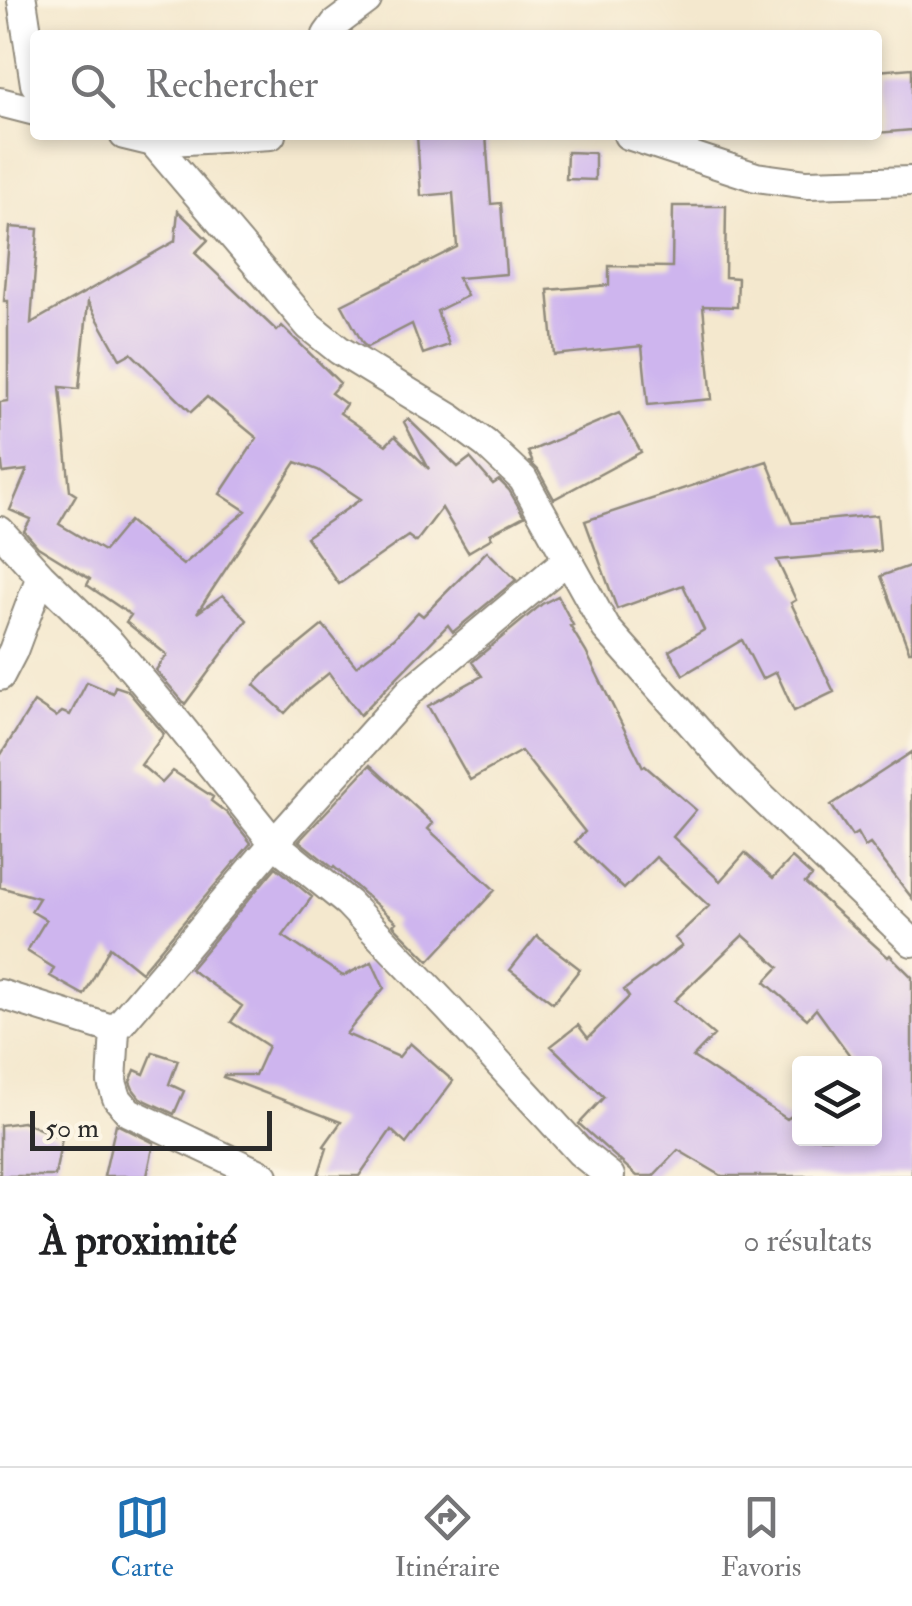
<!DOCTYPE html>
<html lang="fr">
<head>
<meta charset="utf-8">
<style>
	body { margin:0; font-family:"IM FELL Double Pica",serif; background:#f6f6f6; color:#202124 }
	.controls { position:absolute; right:30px; bottom:30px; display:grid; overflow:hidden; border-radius:10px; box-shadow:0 5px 15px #0003 }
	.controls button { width:90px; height:90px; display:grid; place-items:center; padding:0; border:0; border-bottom:2px solid #e0e0e0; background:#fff; color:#202124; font:50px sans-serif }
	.scale { position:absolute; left:30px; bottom:25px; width:242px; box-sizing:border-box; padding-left:10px; border:5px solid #2b2b2b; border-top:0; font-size:28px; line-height:35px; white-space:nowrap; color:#2b2b2b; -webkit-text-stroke:8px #fcf5e5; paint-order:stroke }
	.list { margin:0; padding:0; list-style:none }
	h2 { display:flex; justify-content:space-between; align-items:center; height:130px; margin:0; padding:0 40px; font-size:42px }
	h2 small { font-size:32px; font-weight:400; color:#757577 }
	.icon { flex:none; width:55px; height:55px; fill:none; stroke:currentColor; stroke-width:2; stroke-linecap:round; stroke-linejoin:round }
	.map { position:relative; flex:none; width:912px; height:1176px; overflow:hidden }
	.search { position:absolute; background:#fff; box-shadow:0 5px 15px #0003; left:30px; right:30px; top:30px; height:110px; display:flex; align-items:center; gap:25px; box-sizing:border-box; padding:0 35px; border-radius:10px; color:#757577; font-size:38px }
	.sheet { height:290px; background:#fff }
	nav { display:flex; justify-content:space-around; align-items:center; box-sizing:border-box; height:140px; border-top:2px solid #e0e0e0; background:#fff; font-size:28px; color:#757577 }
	nav a { display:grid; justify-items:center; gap:5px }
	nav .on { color:#1f6fb2 }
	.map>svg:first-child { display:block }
	.building { fill:#ceb5ee; fill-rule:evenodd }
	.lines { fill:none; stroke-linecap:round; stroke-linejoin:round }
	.minor-casing { stroke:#908a7c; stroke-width:32 }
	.minor { stroke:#fff; stroke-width:28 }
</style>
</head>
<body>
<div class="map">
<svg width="912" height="1176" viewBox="0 0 912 1176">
	<rect width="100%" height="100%" fill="#fcf5e5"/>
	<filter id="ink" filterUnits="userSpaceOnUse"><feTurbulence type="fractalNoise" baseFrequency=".01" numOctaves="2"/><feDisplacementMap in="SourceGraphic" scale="20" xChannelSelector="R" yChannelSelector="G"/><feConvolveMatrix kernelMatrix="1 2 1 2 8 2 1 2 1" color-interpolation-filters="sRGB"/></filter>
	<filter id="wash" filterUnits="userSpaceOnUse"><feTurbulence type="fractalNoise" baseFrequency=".0048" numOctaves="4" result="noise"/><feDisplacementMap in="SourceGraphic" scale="40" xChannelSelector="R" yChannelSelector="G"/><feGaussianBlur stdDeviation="2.25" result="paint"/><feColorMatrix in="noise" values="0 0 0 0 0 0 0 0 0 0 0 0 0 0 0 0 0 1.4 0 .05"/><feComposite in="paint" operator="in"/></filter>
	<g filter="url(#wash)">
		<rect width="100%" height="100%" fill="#f4e8ce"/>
		<g id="blocks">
			<path class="building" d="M 912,68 L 912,130 L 877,133 L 877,71 Z
				M 417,135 L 486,135 L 491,204 L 501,203 L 506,274 L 458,278 L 467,296 L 437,311 L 449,345 L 423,354 L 412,324 L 367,347 L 363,344 L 342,305 L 457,247 L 453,193 L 421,196 Z
				M 567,152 L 595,153 L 595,180 L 566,179 Z
				M 673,206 L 726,206 L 725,277 L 738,278 L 737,307 L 703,306 L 712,399 L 648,405 L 642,346 L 554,355 L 548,290 L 609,285 L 609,266 L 672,267 Z
				M 178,211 L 208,240 L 195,253 L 277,331 L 282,326 L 340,383 L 331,393 L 346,404 L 340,413 L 386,445 L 395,436 L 429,469 L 404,422 L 408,419 L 458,467 L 470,458 L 493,484 L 499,480 L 509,490 L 524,516 L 490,534 L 492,538 L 468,552 L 442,508 L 416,542 L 408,536 L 339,584 L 306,537 L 361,499 L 318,470 L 296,462 L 197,613 L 223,595 L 247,620 L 185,704 L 156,670 L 167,655 L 126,622 L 131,615 L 87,585 L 90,579 L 38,547 L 24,531 L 31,519 L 10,510 L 27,470 L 3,473 L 0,447 L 0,402 L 8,401 L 8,301 L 4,301 L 10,227 L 38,229 L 31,323 L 175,241 ZM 88,302 L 120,359 L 131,353 L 191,412 L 207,397 L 257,438 L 220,494 L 246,511 L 183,565 L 129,521 L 104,551 L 59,524 L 76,495 L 70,491 L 60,387 L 79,389 Z
				M 619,413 L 641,452 L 554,499 L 538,470 L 530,462 L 532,461 L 528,452 Z
				M 767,461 L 792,523 L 877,515 L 880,551 L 777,560 L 796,600 L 791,603 L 834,692 L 794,711 L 776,672 L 762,679 L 742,640 L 683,675 L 669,651 L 704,630 L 683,585 L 617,609 L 585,521 Z
				M 487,551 L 516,580 L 453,632 L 448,625 L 360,715 L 329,673 L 303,694 L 285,713 L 254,685 L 269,669 L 323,625 L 356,666 L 394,638 L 418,612 L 423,616 Z
				M 912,565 L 912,651 L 909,651 L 881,576 Z
				M 558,596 L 573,625 L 570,626 L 586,652 L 643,767 L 645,766 L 696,810 L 673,837 L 720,881 L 745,853 L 773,878 L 792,858 L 812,876 L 805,883 L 888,957 L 890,955 L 912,977 L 912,1176 L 722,1176 L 678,1150 L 653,1176 L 637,1176 L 579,1124 L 604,1097 L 551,1046 L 578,1025 L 588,1038 L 629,997 L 624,990 L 682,946 L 675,938 L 709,906 L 656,857 L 624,889 L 575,842 L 585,832 L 521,751 L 470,780 L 428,706 L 482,676 L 472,662 L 542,604 ZM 743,935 L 779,967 L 765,982 L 807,1019 L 816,1009 L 856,1064 L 874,1064 L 874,1138 L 800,1138 L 800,1110 L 787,1119 L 693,1057 L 714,1035 L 674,1001 Z
				M 87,682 L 113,693 L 115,686 L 127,690 L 164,734 L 141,765 L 162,783 L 173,771 L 213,797 L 211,801 L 227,813 L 251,843 L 141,972 L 110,947 L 84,995 L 50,976 L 54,968 L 27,951 L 46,920 L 31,911 L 39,898 L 0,887 L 0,756 L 34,702 L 56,717 L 62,712 L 70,715 Z
				M 912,752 L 912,898 L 870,844 L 865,847 L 857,833 L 852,836 L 831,805 Z
				M 370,765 L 433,823 L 428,829 L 495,890 L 429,961 L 393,925 L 396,922 L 334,867 L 333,868 L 299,841 Z
				M 276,867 L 312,897 L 283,936 L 343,976 L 372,962 L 384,988 L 346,1034 L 399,1057 L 410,1043 L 453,1081 L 406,1144 L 391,1130 L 359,1176 L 318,1176 L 327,1148 L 324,1146 L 341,1122 L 223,1077 L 224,1075 L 255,1075 L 268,1046 L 231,1022 L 242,1006 L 190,969 Z
				M 537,936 L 580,969 L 553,1003 L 510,970 Z
				M 153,1052 L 178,1060 L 169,1084 L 184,1091 L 174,1114 L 140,1098 L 133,1089 L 130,1082 L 135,1070 L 144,1074 Z
				M 23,1122 L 62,1138 L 55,1176 L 0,1176 L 0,1125 Z
				M 116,1124 L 154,1143 L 147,1176 L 104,1176 Z"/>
		</g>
	</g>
	<g filter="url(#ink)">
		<use href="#blocks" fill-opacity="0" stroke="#908a7c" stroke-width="2.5"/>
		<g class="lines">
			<g class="minor-casing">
				<path id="minor" d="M 22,0 L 35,84
					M 327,35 L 335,24 L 367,0
					M 0,102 L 35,111
					M 124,135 L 153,142 L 271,135
					M 628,135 L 756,177 L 807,184 L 912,181
					M 153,142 L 309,326 L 339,350 L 452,419 L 486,444 L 523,479 L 606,628 L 731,768 L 912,942
					M 0,531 L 41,576 L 111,644 L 176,721 L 274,843 L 348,903 L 449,1009 L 580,1152 L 610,1176
					M 0,676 L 13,651 L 41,576
					M 0,994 L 115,1030 L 274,843 L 411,690 L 568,559
					M 115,1030 L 112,1082 L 117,1098 L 129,1112 L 264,1176"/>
			</g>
			<use href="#minor" class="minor"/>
		</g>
	</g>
</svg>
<div class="controls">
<button><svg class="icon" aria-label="layers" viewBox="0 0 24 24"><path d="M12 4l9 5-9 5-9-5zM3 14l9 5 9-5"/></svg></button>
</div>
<div class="scale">50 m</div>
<div class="search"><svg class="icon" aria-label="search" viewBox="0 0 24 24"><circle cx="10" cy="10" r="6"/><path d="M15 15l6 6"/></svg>Rechercher</div>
</div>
<section class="sheet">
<h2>À proximité<small>0 résultats</small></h2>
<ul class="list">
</ul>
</section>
<nav>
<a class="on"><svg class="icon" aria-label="map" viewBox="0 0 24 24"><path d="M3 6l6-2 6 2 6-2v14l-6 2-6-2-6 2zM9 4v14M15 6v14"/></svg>Carte</a>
<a><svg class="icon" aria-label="directions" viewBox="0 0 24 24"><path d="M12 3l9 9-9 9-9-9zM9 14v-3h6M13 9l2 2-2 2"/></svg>Itinéraire</a>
<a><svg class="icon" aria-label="saved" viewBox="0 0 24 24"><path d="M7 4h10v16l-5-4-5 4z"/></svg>Favoris</a>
</nav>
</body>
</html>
